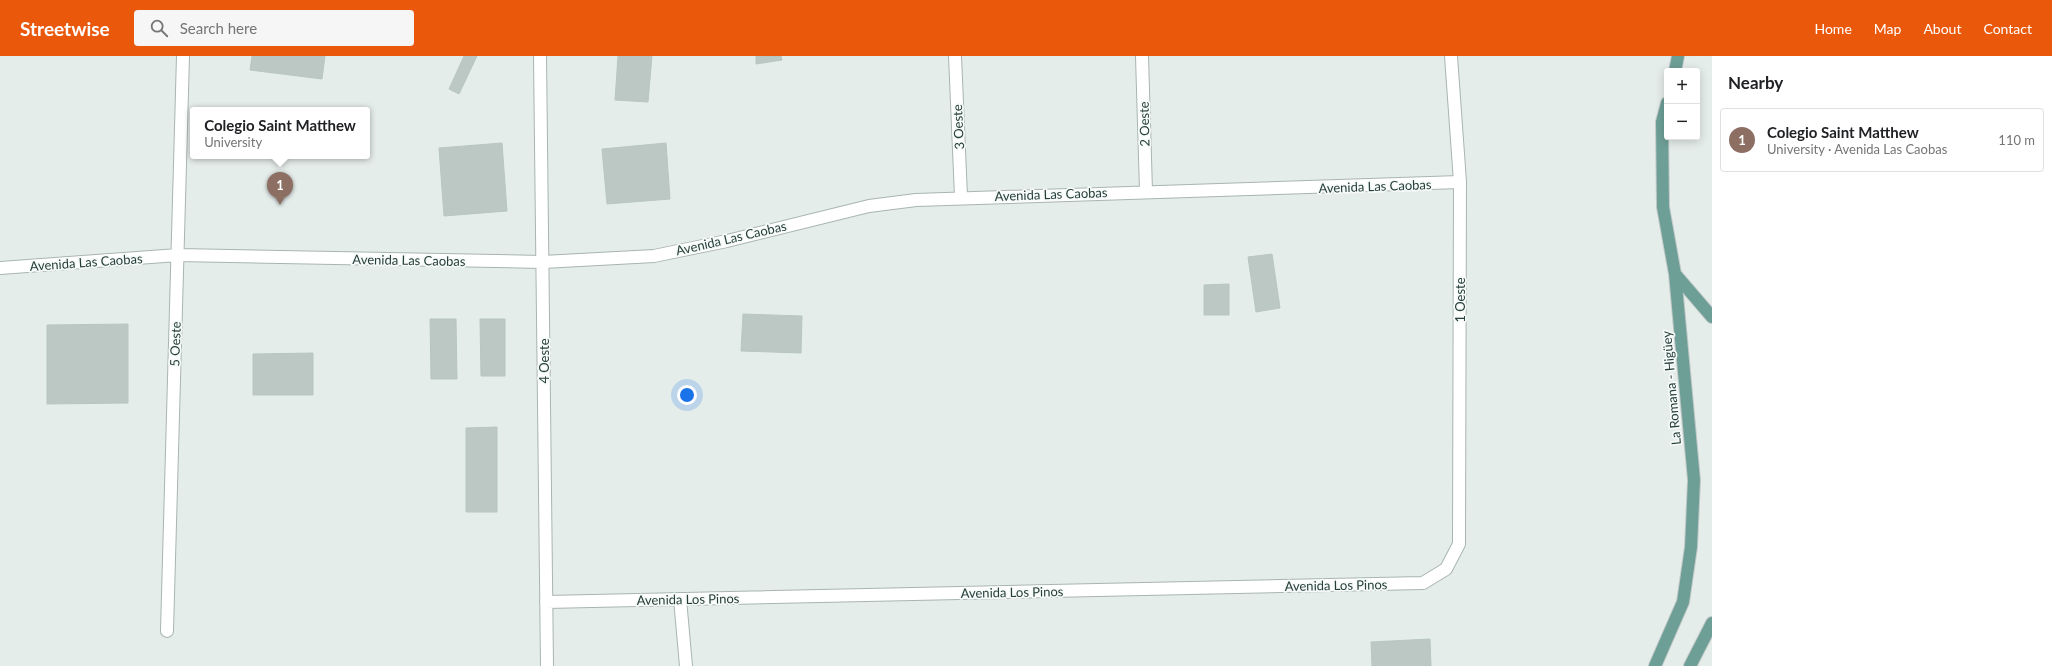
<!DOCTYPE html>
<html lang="en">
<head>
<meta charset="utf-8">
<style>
	body { margin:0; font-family:Lato,sans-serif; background:#f6f6f6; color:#202124 }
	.controls { position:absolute; right:12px; top:12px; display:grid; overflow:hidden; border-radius:4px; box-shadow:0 2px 10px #0003 }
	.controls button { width:36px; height:36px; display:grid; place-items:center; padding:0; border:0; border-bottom:1px solid #e0e0e0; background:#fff; color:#202124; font:20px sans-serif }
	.you { position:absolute; left:687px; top:339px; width:14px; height:14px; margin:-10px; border:3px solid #fff; border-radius:50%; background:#1a73e8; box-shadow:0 0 0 6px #1a73e833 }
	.badge { display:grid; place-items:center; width:26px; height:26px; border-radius:50%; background:#ea580c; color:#fff; font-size:13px; font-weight:700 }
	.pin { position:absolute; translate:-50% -33px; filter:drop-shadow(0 1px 2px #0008) }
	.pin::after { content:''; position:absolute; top:21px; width:14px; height:12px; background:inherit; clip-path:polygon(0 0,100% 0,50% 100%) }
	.popup { position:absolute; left:190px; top:51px; width:180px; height:52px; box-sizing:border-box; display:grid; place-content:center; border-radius:4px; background:#fff; filter:drop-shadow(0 1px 3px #0005); font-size:13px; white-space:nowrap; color:#757577 }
	.popup b { font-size:15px; color:#202124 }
	.popup::after { content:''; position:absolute; left:50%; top:100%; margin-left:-8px; border:8px solid transparent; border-top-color:#fff }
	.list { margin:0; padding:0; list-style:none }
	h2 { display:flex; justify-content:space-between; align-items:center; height:52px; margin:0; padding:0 16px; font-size:17px }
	h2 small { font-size:13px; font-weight:400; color:#757577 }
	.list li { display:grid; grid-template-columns:26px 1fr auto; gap:12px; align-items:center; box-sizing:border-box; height:64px; margin:0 8px 8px; padding:0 8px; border:1px solid #e0e0e0; border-radius:4px }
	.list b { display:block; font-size:15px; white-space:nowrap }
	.list p { margin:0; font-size:13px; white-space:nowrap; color:#757577 }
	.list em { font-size:13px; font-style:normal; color:#757577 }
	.icon { flex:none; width:22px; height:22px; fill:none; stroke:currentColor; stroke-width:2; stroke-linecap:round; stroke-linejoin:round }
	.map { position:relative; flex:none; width:1712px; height:610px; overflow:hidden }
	header { display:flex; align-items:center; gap:24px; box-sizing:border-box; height:56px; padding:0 20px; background:#ea580c; color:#fff }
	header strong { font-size:19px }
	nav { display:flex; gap:22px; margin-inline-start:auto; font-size:14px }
	.search { width:280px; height:36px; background:#f6f6f6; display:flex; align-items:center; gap:10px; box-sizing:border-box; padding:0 14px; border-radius:4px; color:#757577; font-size:15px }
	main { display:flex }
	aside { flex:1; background:#fff }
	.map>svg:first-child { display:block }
	.building { fill:#bbc8c3; stroke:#b8c6c1 }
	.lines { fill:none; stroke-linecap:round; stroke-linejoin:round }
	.service-casing { stroke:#a8b5b1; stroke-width:14 }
	.minor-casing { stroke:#a8b5b1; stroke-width:14 }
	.primary-casing { stroke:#c2c9c8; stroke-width:14 }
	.service { stroke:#fff; stroke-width:12 }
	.minor { stroke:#fff; stroke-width:12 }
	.primary { stroke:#6d9f96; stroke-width:12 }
	.labels { text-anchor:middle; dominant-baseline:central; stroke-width:3.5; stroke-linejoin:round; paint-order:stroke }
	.street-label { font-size:13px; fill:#253e39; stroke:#f6faf8 }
</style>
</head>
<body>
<header>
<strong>Streetwise</strong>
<div class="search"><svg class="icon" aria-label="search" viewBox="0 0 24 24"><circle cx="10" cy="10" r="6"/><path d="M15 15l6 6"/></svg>Search here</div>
<nav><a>Home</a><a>Map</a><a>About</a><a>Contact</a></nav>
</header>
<main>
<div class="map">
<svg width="1712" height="610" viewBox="0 0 1712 610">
	<rect width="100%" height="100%" fill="#e5edea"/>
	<path class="building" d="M 252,0 L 325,0 L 322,23 L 250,14 Z
		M 464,0 L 477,0 L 459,38 L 449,33 Z
		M 618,0 L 652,0 L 648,46 L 615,44 Z
		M 756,0 L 781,0 L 782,4 L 756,8 Z
		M 502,87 L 507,155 L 444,160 L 439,92 Z
		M 666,87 L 670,143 L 607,148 L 602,93 Z
		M 1272,198 L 1280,252 L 1256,256 L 1248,201 Z
		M 1229,228 L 1229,259 L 1204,259 L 1204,229 Z
		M 743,258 L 802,260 L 801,297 L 741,295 Z
		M 430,263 L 456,263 L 457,323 L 431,323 Z
		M 480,263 L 505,263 L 505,320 L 481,320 Z
		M 128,268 L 128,347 L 47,348 L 47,269 Z
		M 313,297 L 313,339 L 253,339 L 253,298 Z
		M 497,371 L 497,456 L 466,456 L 466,372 Z
		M 1430,583 L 1431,610 L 1372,610 L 1371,586 Z"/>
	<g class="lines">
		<g class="service-casing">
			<path id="service" d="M 680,543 L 686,610"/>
		</g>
		<g class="minor-casing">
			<path id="minor" d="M 540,0 L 547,610
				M 955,0 L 961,141
				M 1142,0 L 1146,135
				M 0,212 L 178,199 L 543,206 L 654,200 L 727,185 L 869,150 L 916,144 L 1460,126
				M 546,546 L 1423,527 L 1446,513 L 1459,488 L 1460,126 L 1451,0
				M 167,575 L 183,0"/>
		</g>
		<g class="primary-casing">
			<path id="primary" d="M 1675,15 L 1678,0
				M 1675,218 L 1712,261
				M 1655,610 L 1683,546 L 1691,491 L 1694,424 L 1675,218 L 1663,151 L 1662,66 L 1667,47
				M 1690,610 L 1712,567"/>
		</g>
		<use href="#service" class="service"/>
		<use href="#minor" class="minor"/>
		<use href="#primary" class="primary"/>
	</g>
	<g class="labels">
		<g class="street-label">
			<text transform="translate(1144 68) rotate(-91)">2 Oeste</text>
			<text transform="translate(958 71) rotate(-93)">3 Oeste</text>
			<text transform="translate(1375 130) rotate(-2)">Avenida Las Caobas</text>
			<text transform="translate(1051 138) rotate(-2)">Avenida Las Caobas</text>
			<text transform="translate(731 182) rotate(-13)">Avenida Las Caobas</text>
			<text transform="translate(409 204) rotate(1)">Avenida Las Caobas</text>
			<text transform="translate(86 206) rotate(-4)">Avenida Las Caobas</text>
			<text transform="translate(1460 244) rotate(-90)">1 Oeste</text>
			<text transform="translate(175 288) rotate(-88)">5 Oeste</text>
			<text transform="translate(544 305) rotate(-90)">4 Oeste</text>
			<text transform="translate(1671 332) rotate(-95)">La Romana - Higüey</text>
			<text transform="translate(1336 529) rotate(-1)">Avenida Los Pinos</text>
			<text transform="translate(1012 536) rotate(-1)">Avenida Los Pinos</text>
			<text transform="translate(688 543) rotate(-1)">Avenida Los Pinos</text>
		</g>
	</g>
</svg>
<div class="controls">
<button>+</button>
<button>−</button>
</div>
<div class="you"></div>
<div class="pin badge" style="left:280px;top:149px;background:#8d6e63">1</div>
<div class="popup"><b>Colegio Saint Matthew</b>University</div>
</div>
<aside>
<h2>Nearby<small></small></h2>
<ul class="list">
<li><span class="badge" style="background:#8d6e63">1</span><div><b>Colegio Saint Matthew</b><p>University · Avenida Las Caobas</p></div><em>110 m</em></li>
</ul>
</aside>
</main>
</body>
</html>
